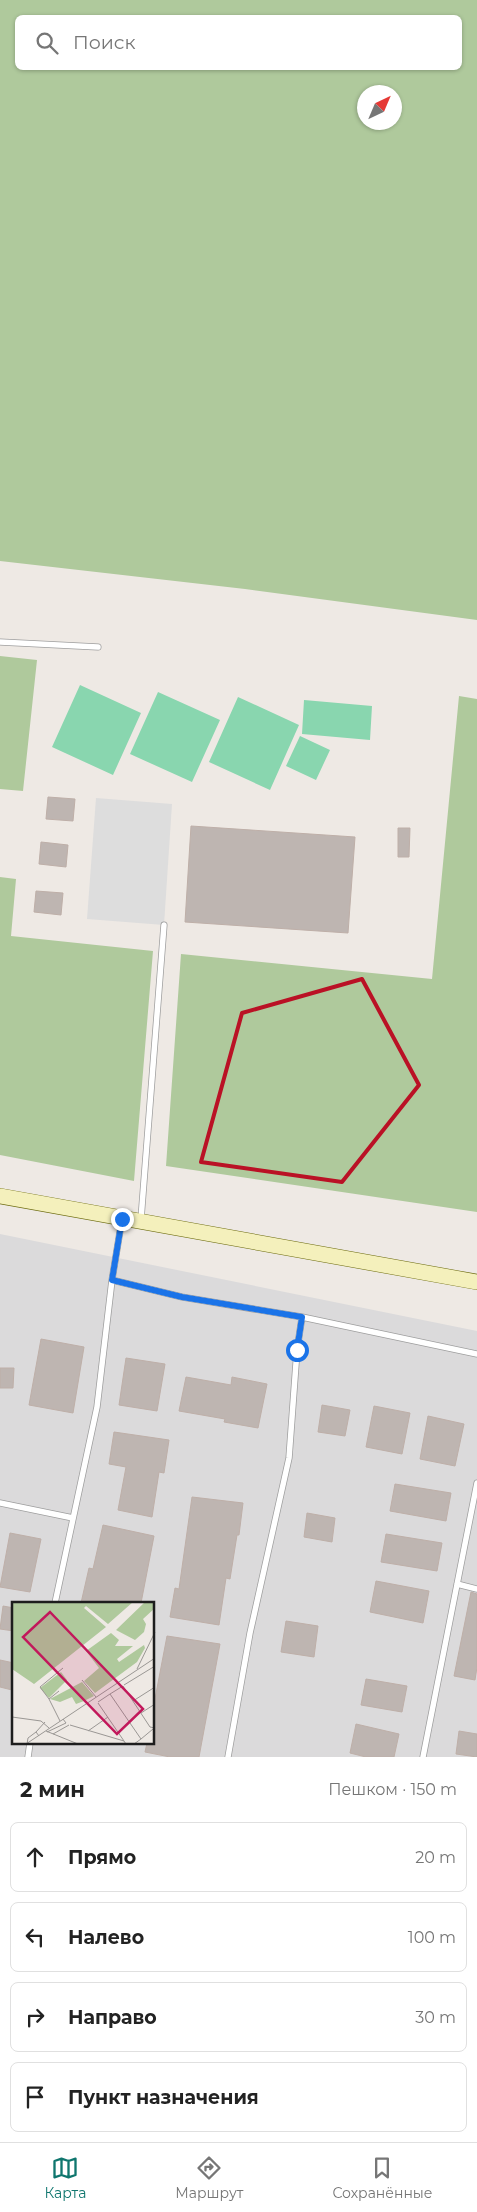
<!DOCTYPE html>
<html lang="ru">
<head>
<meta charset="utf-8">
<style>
	body { margin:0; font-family:Montserrat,sans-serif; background:#f2f2f2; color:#222 }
	.compass { position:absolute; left:357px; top:85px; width:45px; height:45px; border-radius:50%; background:#fff; box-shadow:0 1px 4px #0004; rotate:44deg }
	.stop { position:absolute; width:15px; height:15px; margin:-11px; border:4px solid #1a73e8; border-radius:50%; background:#fff }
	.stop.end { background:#1a73e8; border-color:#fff; box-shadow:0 1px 5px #0008 }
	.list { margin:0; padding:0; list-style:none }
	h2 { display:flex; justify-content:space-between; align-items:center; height:65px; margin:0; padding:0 20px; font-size:21px }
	h2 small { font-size:16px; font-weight:400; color:#767676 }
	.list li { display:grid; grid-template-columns:32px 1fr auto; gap:15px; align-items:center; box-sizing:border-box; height:70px; margin:0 10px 10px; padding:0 10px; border:1px solid #e0e0e0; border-radius:8px }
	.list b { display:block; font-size:19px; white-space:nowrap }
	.list em { font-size:16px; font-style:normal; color:#767676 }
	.icon { flex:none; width:28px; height:28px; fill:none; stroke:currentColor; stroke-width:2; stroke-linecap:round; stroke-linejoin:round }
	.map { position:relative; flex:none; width:477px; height:1757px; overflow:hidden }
	.search { position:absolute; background:#fff; box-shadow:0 1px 4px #0004; left:15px; right:15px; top:15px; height:55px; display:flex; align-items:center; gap:12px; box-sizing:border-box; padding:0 18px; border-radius:8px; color:#767676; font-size:19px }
	.sheet { height:385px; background:#fff }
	nav { display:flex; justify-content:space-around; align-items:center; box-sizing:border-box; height:70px; border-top:1px solid #e0e0e0; background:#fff; font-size:14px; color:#767676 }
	nav a { display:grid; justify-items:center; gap:2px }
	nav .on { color:#0f766e }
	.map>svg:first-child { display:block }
	.residential { fill:#dbdadb; fill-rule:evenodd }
	.forest { fill:#afc99c; fill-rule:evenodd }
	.pitch { fill:#89d6af }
	.parking { fill:#ddd }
	.building { fill:#beb5b1; stroke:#beafa8 }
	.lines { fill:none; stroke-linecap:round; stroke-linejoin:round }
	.lane-casing { stroke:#9e9e9e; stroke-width:7 }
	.secondary-casing { stroke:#6b6a0e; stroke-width:16 }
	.lane { stroke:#fff; stroke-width:5.5 }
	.secondary { stroke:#f4f0bc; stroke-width:15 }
	.route { stroke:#1a73e8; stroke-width:6 }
	.marked { fill:none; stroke:#ba1125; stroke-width:4; stroke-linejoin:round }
	.inset-road { fill:none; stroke:#9a9794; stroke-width:1 }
	.view { fill:#c2185b; fill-opacity:0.15; stroke:#c2185b; stroke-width:2.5 }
	.inset-edge { fill:none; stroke:#1d1d1d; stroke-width:2.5 }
</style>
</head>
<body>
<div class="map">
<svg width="477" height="1757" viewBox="0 0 477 1757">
	<rect width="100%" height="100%" fill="#eee9e4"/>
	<path class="residential" d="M 0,1234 L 477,1331 L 477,1757 L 0,1757 ZM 14,1603 L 154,1603 L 154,1743 L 14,1743 Z"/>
	<path class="forest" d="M 0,0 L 477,0 L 477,620 L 245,589 L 0,561 ZM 18,18 L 460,18 L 460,68 L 18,68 ZM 394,92 L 394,122 L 364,122 L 364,92 Z
		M 0,656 L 37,660 L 23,791 L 0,789 Z
		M 459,696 L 477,699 L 477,1212 L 166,1166 L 181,954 L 432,979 Z
		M 0,877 L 16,879 L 11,936 L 153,951 L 134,1181 L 0,1155 Z"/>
	<path class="pitch" d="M 80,685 L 141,713 L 113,775 L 52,747 Z
		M 158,692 L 220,720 L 192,782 L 130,754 Z
		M 238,697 L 299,725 L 270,790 L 209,762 Z
		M 304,700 L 372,706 L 370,740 L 302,734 Z
		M 300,736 L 330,750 L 316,780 L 286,766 Z"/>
	<path class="parking" d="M 96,798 L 172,804 L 164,925 L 87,919 Z"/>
	<path class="building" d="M 48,797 L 75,799 L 73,821 L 46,819 Z
		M 191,826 L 355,837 L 348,933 L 185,922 Z
		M 398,828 L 410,828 L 409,857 L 398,857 Z
		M 41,842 L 68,845 L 66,867 L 39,864 Z
		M 36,891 L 63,893 L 61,915 L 34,912 Z
		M 41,1339 L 84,1347 L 73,1413 L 29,1405 Z
		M 126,1358 L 165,1364 L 157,1411 L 119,1405 Z
		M 0,1368 L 14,1368 L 13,1388 L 0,1388 Z
		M 186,1377 L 231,1385 L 232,1377 L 267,1384 L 258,1428 L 224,1422 L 225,1419 L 179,1411 Z
		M 322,1405 L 350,1410 L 345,1436 L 318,1432 Z
		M 374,1406 L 410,1413 L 402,1454 L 366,1447 Z
		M 428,1416 L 464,1424 L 455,1466 L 420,1459 Z
		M 114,1432 L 169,1440 L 164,1473 L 159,1472 L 152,1517 L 118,1510 L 126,1467 L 109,1464 Z
		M 395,1484 L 451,1493 L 446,1521 L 390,1511 Z
		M 192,1497 L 243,1503 L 239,1535 L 237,1535 L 230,1579 L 226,1578 L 219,1625 L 170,1617 L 175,1588 L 179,1589 Z
		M 307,1513 L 335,1518 L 332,1542 L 304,1537 Z
		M 103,1525 L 154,1536 L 141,1603 L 81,1603 L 89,1568 L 93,1569 Z
		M 10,1533 L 41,1539 L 30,1592 L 0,1587 Z
		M 386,1534 L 442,1543 L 437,1571 L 381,1562 Z
		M 376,1581 L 429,1591 L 423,1623 L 370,1612 Z
		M 471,1592 L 477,1594 L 477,1667 L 475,1680 L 454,1676 Z
		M 3,1606 L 14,1608 L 14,1631 L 0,1629 Z
		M 286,1621 L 318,1626 L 314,1657 L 281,1652 Z
		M 167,1636 L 220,1644 L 199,1757 L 170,1757 L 145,1752 L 147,1743 L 154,1743 L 154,1704 Z
		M 0,1660 L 14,1663 L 12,1690 L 0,1687 Z
		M 366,1679 L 407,1686 L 402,1712 L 361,1705 Z
		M 356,1724 L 399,1734 L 394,1757 L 366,1757 L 350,1753 Z
		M 459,1731 L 477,1734 L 477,1757 L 456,1754 Z"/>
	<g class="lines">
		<g class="lane-casing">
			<path id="lane" d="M 0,642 L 98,647
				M 141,1219 L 164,925
				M 112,1280 L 182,1297 L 302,1317 L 297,1350 L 289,1458 L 250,1633 L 228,1757
				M 302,1317 L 477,1354
				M 0,1503 L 73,1518
				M 457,1584 L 477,1589
				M 55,1603 L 97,1407 L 112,1280 L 122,1219
				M 28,1757 L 30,1743
				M 423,1757 L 477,1483"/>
		</g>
		<g class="secondary-casing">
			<path id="secondary" d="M 0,1196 L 477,1282"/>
		</g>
		<use href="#lane" class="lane"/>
		<use href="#secondary" class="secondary"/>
	</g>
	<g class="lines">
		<path class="route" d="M 122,1219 L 112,1280 L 182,1297 L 302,1317 L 297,1350"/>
	</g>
	<path class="marked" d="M 362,979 L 419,1085 L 342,1182 L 201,1162 L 242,1013 Z"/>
	<g transform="translate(12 1602)">
		<rect width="142" height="142" fill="#eee9e4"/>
		<path d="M 0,0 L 121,0 L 96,22 L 74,4 L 72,6 L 94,25 L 22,82 L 0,67 ZM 133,0 L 142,1 L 143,6 L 131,17 L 134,22 L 132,30 L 123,38 L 104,28 ZM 99,31 L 107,38 L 103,44 L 121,44 L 105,57 L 107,60 L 132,43 L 133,46 L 125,60 L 83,91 L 72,79 L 87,66 L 74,49 ZM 49,70 L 55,78 L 37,96 L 28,86 ZM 70,80 L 82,94 L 72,99 L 64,102 L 60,95 L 48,100 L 38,97 Z" fill="#afc99c"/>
		<path class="inset-road" d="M 125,67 L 143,30M 70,78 L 84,95M 112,83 L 143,64M 47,89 L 37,97 L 48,119M 98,92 L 111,84 L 138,125 L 143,126M 37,97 L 28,85 L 51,66M 121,99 L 143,85M 86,100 L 98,92 L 129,137 L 122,142M 86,101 L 112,139M 129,111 L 143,102M 0,115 L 29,119 L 37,126M 58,123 L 112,139 L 114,142M 34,129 L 66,142M 76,129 L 96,115M 35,130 L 54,121 L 51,117M 41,132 L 57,123M 27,134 L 24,130 L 33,120M 129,137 L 141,127M 14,142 L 143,56M 15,142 L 16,136 L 24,130"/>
		<path class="view" d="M 38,10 L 131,107 L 105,132 L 11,35 Z"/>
		<rect width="142" height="142" class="inset-edge"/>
	</g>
</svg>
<svg class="compass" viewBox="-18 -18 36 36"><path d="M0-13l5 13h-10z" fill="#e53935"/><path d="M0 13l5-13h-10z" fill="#767676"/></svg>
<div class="stop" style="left:297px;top:1350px"></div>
<div class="stop end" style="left:122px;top:1219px"></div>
<div class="search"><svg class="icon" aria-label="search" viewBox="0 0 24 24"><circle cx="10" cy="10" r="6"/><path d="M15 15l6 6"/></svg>Поиск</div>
</div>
<section class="sheet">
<h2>2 мин<small>Пешком · 150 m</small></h2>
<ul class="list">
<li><svg class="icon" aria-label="ahead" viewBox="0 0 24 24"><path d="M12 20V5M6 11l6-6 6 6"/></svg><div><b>Прямо</b></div><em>20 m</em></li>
<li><svg class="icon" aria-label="left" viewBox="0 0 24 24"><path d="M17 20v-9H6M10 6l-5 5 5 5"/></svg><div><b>Налево</b></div><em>100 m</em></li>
<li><svg class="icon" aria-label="right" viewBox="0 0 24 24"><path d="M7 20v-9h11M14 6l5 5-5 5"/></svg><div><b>Направо</b></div><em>30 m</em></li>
<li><svg class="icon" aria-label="arrive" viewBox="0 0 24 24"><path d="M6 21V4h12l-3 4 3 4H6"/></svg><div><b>Пункт назначения</b></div></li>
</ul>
</section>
<nav>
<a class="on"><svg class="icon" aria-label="map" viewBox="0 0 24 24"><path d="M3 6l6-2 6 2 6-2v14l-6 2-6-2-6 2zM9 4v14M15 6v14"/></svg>Карта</a>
<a><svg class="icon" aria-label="directions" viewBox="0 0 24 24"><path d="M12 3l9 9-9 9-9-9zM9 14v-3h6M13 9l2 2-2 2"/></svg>Маршрут</a>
<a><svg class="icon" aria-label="saved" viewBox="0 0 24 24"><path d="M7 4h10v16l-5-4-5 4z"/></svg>Сохранённые</a>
</nav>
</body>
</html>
